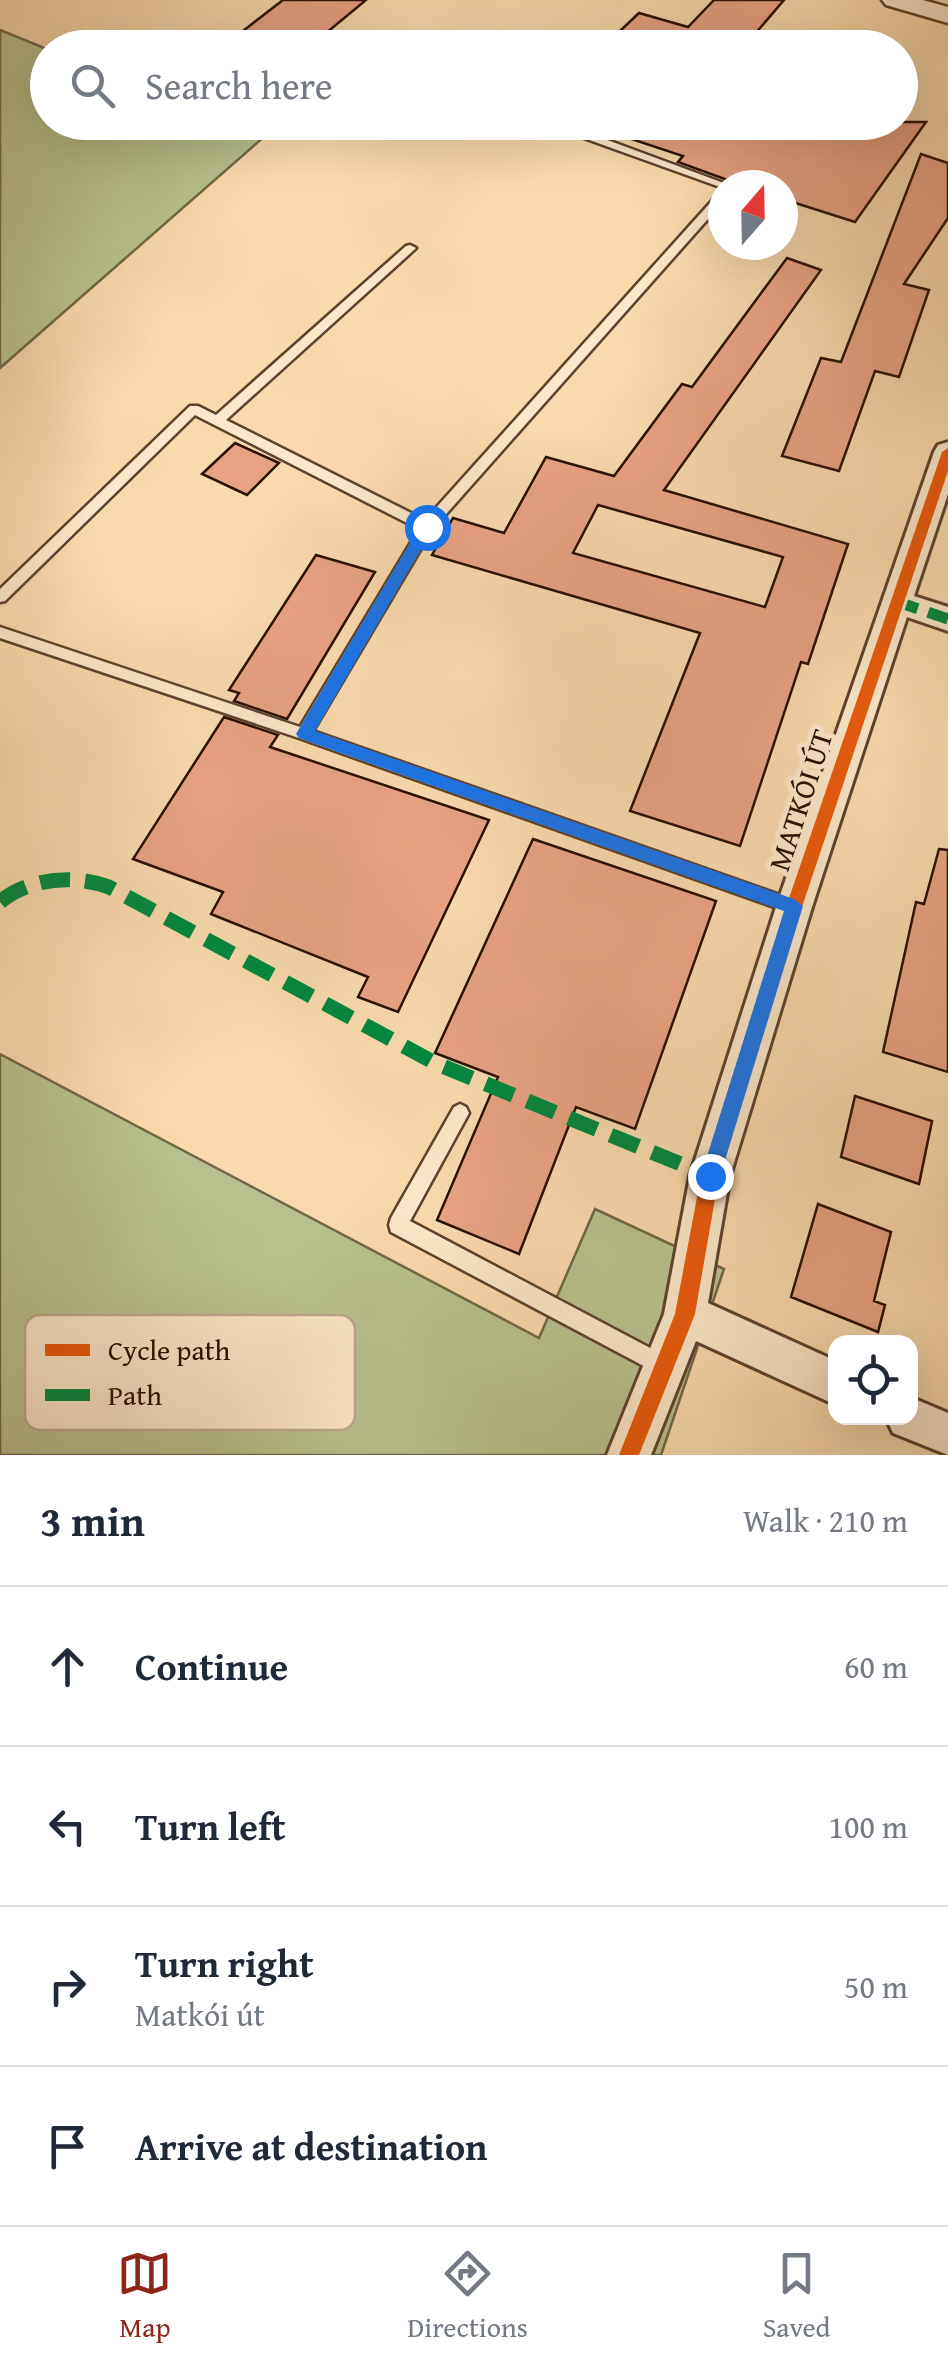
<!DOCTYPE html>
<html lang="en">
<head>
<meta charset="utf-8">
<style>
	body { margin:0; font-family:"Gentium Book Plus",serif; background:#f2f2f3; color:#1f2937 }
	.controls { position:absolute; right:30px; bottom:30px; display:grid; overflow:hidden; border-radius:20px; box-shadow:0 10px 40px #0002 }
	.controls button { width:90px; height:90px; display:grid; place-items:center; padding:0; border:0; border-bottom:2px solid #e0e1e3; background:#fff; color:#1f2937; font:50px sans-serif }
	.compass { position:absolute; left:708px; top:170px; width:90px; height:90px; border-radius:50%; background:#fff; box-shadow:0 10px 40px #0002; rotate:20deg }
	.stop { position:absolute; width:30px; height:30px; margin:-22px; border:8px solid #1a73e8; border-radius:50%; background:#fff }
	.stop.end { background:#1a73e8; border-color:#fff; box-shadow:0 2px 10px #0008 }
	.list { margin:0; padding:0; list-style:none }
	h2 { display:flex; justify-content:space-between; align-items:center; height:130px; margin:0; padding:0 40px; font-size:42px }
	h2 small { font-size:32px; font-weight:400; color:#747a83 }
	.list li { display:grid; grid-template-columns:65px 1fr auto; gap:30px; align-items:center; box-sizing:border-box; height:160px; padding:0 40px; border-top:2px solid #e0e1e3 }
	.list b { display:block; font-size:38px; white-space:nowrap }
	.list p { margin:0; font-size:32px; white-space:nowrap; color:#747a83 }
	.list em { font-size:32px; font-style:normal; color:#747a83 }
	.icon { flex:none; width:55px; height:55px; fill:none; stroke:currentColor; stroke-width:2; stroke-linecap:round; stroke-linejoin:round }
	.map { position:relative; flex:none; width:948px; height:1455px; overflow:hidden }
	.search { position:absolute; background:#fff; box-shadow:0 10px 40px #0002; left:30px; right:30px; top:30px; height:110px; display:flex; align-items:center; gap:25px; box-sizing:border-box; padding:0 35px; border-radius:55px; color:#747a83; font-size:38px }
	.sheet { height:770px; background:#fff }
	nav { display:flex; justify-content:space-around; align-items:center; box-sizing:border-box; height:140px; border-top:2px solid #e0e1e3; background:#fff; font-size:28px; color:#747a83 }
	nav a { display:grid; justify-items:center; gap:5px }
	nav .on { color:#8f2418 }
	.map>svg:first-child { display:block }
	.green { fill:#b8c18d; stroke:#706848; stroke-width:2.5 }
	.building { fill:#e9a382; stroke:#280f03; stroke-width:2.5; fill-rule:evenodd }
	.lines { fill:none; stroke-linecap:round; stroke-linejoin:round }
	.service-casing { stroke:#5c422d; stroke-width:5 }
	.minor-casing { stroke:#5c422d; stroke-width:6 }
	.tertiary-casing { stroke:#5c422d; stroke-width:5 }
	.service { fill:#fbe7c9; fill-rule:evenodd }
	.minor { fill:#fbe7c9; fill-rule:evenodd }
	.tertiary { fill:#fbe7c9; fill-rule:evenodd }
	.quiet-far1 { stroke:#00873e; stroke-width:11; stroke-dasharray:24 11; stroke-linecap:butt }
	.quiet { stroke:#00873e; stroke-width:15; stroke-dasharray:30 15; stroke-linecap:butt }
	.cycleway-casing { stroke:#fbe7c9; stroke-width:6 }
	.cycleway { fill:#e8590c; fill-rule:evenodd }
	.route { fill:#1a73e8 }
	.labels { text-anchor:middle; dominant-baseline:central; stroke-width:10; stroke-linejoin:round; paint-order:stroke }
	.street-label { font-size:30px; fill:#280f03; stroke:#fbe7c9 }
	.key { fill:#fbe7c9; stroke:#bca68e; stroke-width:2.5 }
	.key-label { font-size:28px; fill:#280f03 }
</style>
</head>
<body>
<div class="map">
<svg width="948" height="1455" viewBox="0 0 948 1455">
	<rect width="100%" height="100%" fill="#f9daac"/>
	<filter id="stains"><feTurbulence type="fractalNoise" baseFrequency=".002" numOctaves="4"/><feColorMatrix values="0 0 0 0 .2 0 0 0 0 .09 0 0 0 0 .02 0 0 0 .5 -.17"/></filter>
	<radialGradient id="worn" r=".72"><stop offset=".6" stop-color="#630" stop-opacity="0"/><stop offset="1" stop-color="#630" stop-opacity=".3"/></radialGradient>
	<path class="green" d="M 0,30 L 47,49 L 48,122 L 232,123 L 265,136 L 0,368 Z
		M 0,1054 L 539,1338 L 595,1209 L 724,1269 L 661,1455 L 0,1455 Z"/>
	<path class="building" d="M 283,0 L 366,0 L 308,48 L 221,48 Z
		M 714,0 L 784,0 L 743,48 L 602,48 L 639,13 L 688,27 Z
		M 599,122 L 926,122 L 855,222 L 783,199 L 783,185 L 741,185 L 678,162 L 683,156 L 598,128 Z
		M 921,154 L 948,163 L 948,218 L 904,284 L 929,290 L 899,377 L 875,371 L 839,471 L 782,456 L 821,358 L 841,362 Z
		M 787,258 L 821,270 L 664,490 L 848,544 L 808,664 L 801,662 L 740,846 L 630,811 L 700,633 L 432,555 L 453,518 L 504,533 L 546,457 L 614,476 L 682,384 L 692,387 ZM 598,505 L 783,557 L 765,607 L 573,553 Z
		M 235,443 L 279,463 L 247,495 L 202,474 Z
		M 316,555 L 375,572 L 287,719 L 234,701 L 239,693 L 229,690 Z
		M 224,717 L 278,735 L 270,747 L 489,820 L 398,1012 L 358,997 L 368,977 L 211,914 L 223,892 L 133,859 Z
		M 533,839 L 716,901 L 635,1129 L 576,1107 L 519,1254 L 437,1220 L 498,1077 L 435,1053 Z
		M 939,849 L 948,850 L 948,1072 L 883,1052 L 916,902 L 924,904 Z
		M 855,1096 L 932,1121 L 919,1184 L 841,1157 Z
		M 818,1204 L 891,1232 L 874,1301 L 885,1305 L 878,1332 L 791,1297 Z"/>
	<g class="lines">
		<g class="service-casing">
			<path id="service" d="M 567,128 L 575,128 L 729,185 L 720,187 L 567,132 Z
				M 723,192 L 723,202 L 432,530 L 313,731 L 800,902 L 802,907 L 800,912 L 794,914 L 299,738 L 0,638 L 0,627 L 300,727 L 419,529 L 195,415 L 5,601 L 0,602 L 0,589 L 190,406 L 198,406 L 216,415 L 406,246 L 410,245 L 416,248 L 414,250 L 226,420 L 425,520 L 719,193 Z
				M 460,1104 L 466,1107 L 469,1113 L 410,1221 L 669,1358 L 672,1365 L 669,1372 L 662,1375 L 655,1372 L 391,1232 L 389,1225 L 391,1218 L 454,1107 Z"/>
		</g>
		<g class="minor-casing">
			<path id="minor" d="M 948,442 L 948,494 L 914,596 L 948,607 L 948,631 L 907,617 L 812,907 L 730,1176 L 708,1303 L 836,1361 L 836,1405 L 696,1341 L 651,1455 L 607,1455 L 664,1314 L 690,1176 L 776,907 L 934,452 L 938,445 Z
				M 910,1397 L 948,1413 L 948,1455 L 893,1433 L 886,1418 L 910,1418 Z"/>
		</g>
		<g class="tertiary-casing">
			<path id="tertiary" d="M 882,0 L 923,0 L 948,7 L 948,23 L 886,5 Z"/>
		</g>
		<use href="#service" class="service"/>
		<use href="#minor" class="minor"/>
		<use href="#tertiary" class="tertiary"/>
		<path class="quiet-far1" d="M 895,601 L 948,619"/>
		<path class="quiet" d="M 0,902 C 29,878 74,874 109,887 L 435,1063 L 710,1176"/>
		<g class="cycleway-casing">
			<path id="cycleway" d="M 948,448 L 948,471 L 802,907 L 719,1176 L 695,1314 L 639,1455 L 619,1455 L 675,1314 L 701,1176 L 786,907 L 942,452 Z"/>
		</g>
		<use href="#cycleway" class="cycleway"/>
	</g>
	<path class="route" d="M 427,522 L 434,527 L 315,731 L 794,899 L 803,906 L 718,1183 L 703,1183 L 701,1176 L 784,911 L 299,738 L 296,734 L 422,523 Z"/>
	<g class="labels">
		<g class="street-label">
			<text transform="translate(800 800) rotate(-72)">MATKÓI ÚT</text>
		</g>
	</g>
	<rect x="25" y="1315" width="330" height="115" rx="15" class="key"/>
	<rect x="45" y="1344" width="45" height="12" fill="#e8590c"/>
	<rect x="45" y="1389" width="45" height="12" fill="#00873e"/>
	<g class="key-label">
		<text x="108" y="1360">Cycle path</text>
		<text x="108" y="1405">Path</text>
	</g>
	<rect width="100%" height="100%" filter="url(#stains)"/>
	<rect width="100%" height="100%" fill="url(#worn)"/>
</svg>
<div class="controls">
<button><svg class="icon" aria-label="locate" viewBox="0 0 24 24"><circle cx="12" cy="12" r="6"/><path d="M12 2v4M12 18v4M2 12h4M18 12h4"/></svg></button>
</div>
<svg class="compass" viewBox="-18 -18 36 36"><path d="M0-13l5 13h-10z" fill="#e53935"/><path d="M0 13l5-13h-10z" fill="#747a83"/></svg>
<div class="stop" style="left:427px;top:527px"></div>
<div class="stop end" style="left:710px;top:1176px"></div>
<div class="search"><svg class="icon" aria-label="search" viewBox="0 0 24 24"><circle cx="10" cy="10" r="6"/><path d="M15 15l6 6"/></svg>Search here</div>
</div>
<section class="sheet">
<h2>3 min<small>Walk · 210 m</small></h2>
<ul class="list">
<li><svg class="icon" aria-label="ahead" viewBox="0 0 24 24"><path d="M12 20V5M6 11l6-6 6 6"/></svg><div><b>Continue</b></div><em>60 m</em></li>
<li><svg class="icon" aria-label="left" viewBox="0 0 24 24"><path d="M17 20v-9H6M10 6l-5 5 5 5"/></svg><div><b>Turn left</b></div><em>100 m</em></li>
<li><svg class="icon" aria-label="right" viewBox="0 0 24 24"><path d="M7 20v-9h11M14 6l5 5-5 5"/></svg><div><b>Turn right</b><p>Matkói út</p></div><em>50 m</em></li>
<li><svg class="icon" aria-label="arrive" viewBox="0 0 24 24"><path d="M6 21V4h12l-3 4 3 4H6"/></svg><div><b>Arrive at destination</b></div></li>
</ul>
</section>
<nav>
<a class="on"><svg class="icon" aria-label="map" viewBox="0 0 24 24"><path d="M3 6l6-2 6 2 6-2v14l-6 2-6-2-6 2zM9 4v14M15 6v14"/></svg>Map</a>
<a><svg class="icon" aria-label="directions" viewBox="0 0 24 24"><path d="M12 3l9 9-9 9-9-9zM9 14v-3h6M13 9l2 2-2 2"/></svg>Directions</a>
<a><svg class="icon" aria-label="saved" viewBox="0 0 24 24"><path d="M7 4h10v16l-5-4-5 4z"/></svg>Saved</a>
</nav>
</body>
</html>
